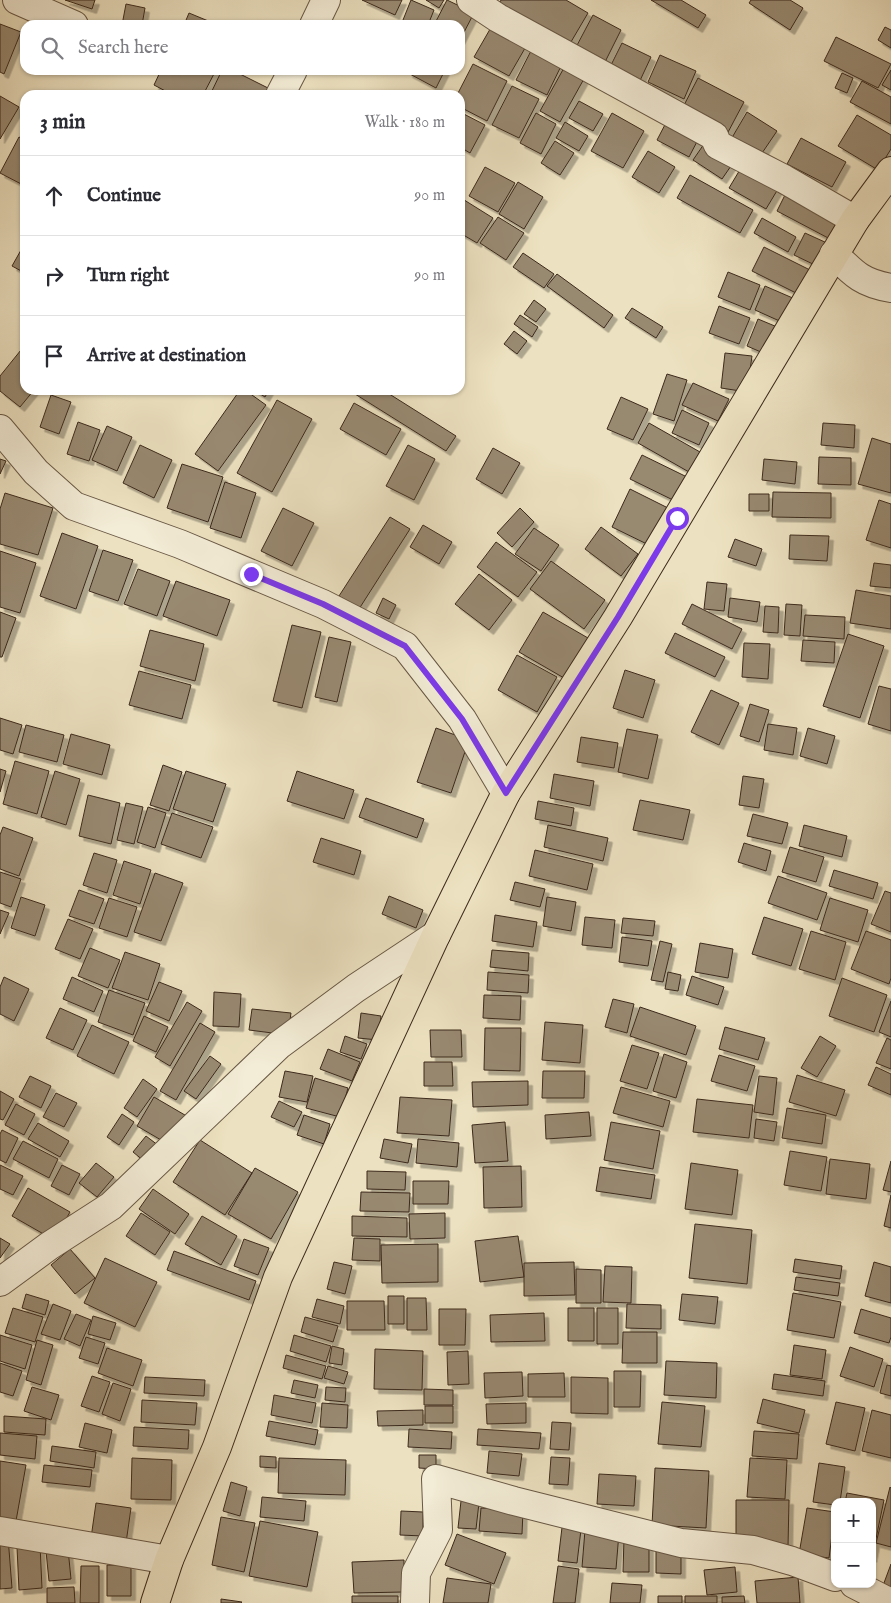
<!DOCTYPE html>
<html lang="en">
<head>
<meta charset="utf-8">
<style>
	body { margin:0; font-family:"IM FELL English",serif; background:#f2f2f3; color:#2b2b33 }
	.controls { position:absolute; right:15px; bottom:15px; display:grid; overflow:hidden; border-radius:10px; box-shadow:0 1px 4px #0004 }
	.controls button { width:45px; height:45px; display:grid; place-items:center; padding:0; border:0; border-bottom:1px solid #e1e1e2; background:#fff; color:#2b2b33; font:25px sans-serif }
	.stop { position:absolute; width:15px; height:15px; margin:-11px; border:4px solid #7c3aed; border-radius:50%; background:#fff }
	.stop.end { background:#7c3aed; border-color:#fff; box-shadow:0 1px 5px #0008 }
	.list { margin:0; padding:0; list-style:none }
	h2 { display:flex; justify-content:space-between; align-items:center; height:65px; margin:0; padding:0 20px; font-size:21px }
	h2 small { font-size:16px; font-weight:400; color:#7c7c81 }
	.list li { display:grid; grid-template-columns:32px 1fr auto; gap:15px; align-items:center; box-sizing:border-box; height:80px; padding:0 20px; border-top:1px solid #e1e1e2 }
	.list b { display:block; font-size:19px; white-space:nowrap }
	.list em { font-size:16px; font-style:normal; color:#7c7c81 }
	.icon { flex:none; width:28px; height:28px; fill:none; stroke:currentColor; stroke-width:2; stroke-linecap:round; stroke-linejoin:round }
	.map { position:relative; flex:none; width:891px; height:1603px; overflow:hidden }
	.search { position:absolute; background:#fff; box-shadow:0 1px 4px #0004; left:20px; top:20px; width:445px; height:55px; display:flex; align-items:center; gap:12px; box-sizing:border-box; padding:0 18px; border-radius:15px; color:#7c7c81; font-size:19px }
	.panel { position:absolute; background:#fff; box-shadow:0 1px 4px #0004; left:20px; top:90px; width:445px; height:305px; border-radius:15px }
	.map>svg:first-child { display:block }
	.building { fill:#988971; stroke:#3c2a1c; filter:url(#shadow) }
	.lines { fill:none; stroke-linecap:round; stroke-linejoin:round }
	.minor-casing { stroke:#685845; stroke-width:30 }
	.major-casing { stroke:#3c2a1c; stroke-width:30 }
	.minor { stroke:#f3ecd6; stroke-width:28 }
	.major { stroke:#ece1c0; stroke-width:28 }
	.route { stroke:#7c3aed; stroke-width:6 }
</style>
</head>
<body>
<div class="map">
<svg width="891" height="1603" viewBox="0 0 891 1603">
	<defs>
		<filter id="shadow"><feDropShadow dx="4.5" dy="4.5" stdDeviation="0" flood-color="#0004"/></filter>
	</defs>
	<rect width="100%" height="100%" fill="#ece1c0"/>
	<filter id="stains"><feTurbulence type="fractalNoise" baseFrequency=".004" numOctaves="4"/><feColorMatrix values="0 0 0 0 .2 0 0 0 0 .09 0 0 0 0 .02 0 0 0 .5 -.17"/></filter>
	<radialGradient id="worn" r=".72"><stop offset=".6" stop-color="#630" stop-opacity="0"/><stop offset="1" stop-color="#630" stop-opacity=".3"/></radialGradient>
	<path class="building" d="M 65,0 L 95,0 L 92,9 Z
		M 362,0 L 402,0 L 395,15 Z
		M 411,0 L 434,10 L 428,25 L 401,25 Z
		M 426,0 L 444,0 L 439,8 Z
		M 447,0 L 474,13 L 460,40 L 460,25 L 434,25 Z
		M 501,0 L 566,0 L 588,13 L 568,47 L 498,6 Z
		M 651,0 L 681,0 L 706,15 L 698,28 Z
		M 751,0 L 790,0 L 803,8 L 790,30 L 749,3 Z
		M 126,4 L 145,8 L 142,25 L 122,25 Z
		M 189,13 L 218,25 L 184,25 Z
		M 593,15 L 621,30 L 604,64 L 575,49 Z
		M 0,24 L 21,32 L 4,74 L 0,72 Z
		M 493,24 L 528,43 L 509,76 L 474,57 Z
		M 885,27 L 891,30 L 891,48 L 878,40 Z
		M 836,37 L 891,64 L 878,88 L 824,61 Z
		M 622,43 L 651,57 L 637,87 L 607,73 Z
		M 533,47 L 563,62 L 547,95 L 516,80 Z
		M 660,55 L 696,71 L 684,99 L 648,82 Z
		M 473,64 L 507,81 L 487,121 L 460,107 L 460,95 L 457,95 Z
		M 565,66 L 585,77 L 560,122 L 540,111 Z
		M 161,70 L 216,70 L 203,95 L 173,95 L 154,85 Z
		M 222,70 L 232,70 L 274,91 L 272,95 L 210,95 Z
		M 409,70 L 445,70 L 436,88 L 408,73 Z
		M 891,70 L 891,90 L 882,85 Z
		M 842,73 L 853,78 L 847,93 L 835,88 Z
		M 698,78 L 744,102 L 726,136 L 680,113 Z
		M 862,81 L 891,97 L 891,124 L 850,102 Z
		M 512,86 L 539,99 L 519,138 L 492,125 Z
		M 0,96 L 19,107 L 0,139 Z
		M 579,101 L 603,114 L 593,131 L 569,118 Z
		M 460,112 L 485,125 L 470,153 L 460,147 Z
		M 747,112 L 777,131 L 758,159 L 730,141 Z
		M 536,113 L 556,124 L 541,154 L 520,143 Z
		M 612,113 L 644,131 L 623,168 L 591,151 Z
		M 857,115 L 891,135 L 891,149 L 878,170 L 838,146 Z
		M 669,117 L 701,134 L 689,157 L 657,140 Z
		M 565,122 L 588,136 L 579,151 L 556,138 Z
		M 19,137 L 25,140 L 25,186 L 0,173 Z
		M 801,138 L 846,162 L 832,187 L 787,164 Z
		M 555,141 L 574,153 L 560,175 L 541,163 Z
		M 704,144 L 733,163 L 722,179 L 693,160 Z
		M 648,151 L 675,167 L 659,193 L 632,177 Z
		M 744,163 L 781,184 L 766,209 L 729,188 Z
		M 485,167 L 515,183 L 498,212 L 469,196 Z
		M 690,175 L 753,210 L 740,233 L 677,198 Z
		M 518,182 L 543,197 L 524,229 L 499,214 Z
		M 787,191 L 841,218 L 830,239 L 777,211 Z
		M 461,198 L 493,218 L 477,243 L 460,233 Z
		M 498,217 L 524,233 L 506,260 L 480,243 Z
		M 762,218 L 796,237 L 788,252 L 754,233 Z
		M 805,233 L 827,243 L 817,266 L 794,255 Z
		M 25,243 L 25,273 L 12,266 Z
		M 764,247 L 812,271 L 800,295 L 752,271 Z
		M 523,253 L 554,274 L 544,288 L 513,267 Z
		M 728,272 L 760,285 L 750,310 L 718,297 Z
		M 557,274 L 613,315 L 604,328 L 547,286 Z
		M 765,286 L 795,299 L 784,323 L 755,310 Z
		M 534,300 L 546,309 L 536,322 L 524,314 Z
		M 719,306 L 750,318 L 739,344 L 709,333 Z
		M 632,308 L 663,327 L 656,338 L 625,318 Z
		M 520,315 L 538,327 L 532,337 L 514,324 Z
		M 758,319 L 782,329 L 770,356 L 747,346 Z
		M 514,331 L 527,341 L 517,354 L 504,344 Z
		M 25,345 L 25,390 L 34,390 L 20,407 L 0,391 L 0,376 Z
		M 725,353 L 752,356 L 747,392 L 721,388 Z
		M 667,374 L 687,380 L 674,421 L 653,414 Z
		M 693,383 L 729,399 L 718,421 L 682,405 Z
		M 240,390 L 245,390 L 266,405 L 218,471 L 195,454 Z
		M 254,390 L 269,390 L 265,397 Z
		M 358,390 L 383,390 L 456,436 L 446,451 L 355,394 Z
		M 51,395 L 71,402 L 59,434 L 40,427 Z
		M 621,397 L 648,409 L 633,440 L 607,429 Z
		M 277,400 L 312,419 L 272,492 L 237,473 Z
		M 354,403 L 401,429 L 386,455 L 340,429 Z
		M 682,410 L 709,423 L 699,445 L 672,433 Z
		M 78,422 L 100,430 L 89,461 L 67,454 Z
		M 649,423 L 700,452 L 689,472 L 638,443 Z
		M 823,423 L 855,425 L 854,448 L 821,445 Z
		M 107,426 L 132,437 L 117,471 L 92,460 Z
		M 872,438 L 891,444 L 891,493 L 858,484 Z
		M 140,445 L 172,460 L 154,498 L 123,483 Z
		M 408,445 L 435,459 L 414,500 L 386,486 Z
		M 493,448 L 520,463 L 502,494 L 476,479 Z
		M 642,455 L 687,477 L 675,501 L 630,479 Z
		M 819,457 L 851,458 L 851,485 L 818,484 Z
		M 0,459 L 6,461 L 0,474 Z
		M 764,459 L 797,462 L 795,484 L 762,480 Z
		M 182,464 L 223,477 L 208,522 L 167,508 Z
		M 225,482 L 256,493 L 241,538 L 210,528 Z
		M 630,489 L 672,510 L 653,547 L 612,527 Z
		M 773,492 L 831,493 L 831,518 L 772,517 Z
		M 5,493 L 53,508 L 38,555 L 0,544 L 0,509 Z
		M 749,494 L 769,494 L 769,511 L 749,511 Z
		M 879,500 L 891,504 L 891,548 L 866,540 Z
		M 283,508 L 314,523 L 292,566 L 261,551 Z
		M 520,508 L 534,522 L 512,547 L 497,533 Z
		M 390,517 L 410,529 L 359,609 L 339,596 Z
		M 423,525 L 452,542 L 439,564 L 410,547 Z
		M 601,527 L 638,554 L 621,576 L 585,549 Z
		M 534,528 L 559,545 L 541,571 L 515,554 Z
		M 62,533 L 98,546 L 76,609 L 40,596 Z
		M 790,535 L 829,536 L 827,561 L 789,559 Z
		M 735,539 L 762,549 L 756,566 L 728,557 Z
		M 496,542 L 537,572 L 518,597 L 477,567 Z
		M 103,550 L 133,560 L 118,601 L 89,591 Z
		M 0,551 L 36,563 L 20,613 L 0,607 Z
		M 551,561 L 605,600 L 584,629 L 530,589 Z
		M 874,563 L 891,565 L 891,588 L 870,586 Z
		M 138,569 L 170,581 L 157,616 L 124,604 Z
		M 479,574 L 512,600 L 489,630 L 455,604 Z
		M 176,581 L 230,600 L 217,636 L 163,616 Z
		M 707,582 L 727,584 L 724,611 L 704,609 Z
		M 856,590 L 891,596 L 891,629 L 850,623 Z
		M 383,598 L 396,605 L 389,619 L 376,613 Z
		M 730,598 L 760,602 L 757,622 L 728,617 Z
		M 692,604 L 742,629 L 732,649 L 682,624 Z
		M 786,604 L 802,605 L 800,636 L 784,635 Z
		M 765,606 L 779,607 L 778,633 L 763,632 Z
		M 0,612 L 16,618 L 2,657 L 0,657 Z
		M 543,612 L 588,638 L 564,678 L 519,652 Z
		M 805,615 L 845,617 L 844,639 L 803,636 Z
		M 292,625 L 321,632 L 302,708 L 273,701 Z
		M 150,630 L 204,644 L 195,681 L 140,666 Z
		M 675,633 L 725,657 L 715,677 L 665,653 Z
		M 848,634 L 884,646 L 860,718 L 823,706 Z
		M 329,637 L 351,642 L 337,702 L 315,697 Z
		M 803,640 L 835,642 L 834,663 L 801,661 Z
		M 744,643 L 770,644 L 768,679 L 742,677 Z
		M 517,655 L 557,677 L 537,712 L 498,690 Z
		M 625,670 L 655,680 L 643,718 L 613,708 Z
		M 139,671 L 191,685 L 182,719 L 129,705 Z
		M 879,686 L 891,689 L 891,731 L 868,724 Z
		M 711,690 L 739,703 L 719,745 L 691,732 Z
		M 750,704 L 769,710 L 759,742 L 740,736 Z
		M 0,718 L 22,725 L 13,754 L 0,750 Z
		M 768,724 L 797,728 L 793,755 L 764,750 Z
		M 26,725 L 64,735 L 57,762 L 19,752 Z
		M 436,728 L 469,740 L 451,793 L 417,782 Z
		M 808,728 L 835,736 L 827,764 L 800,756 Z
		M 627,729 L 658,735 L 648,779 L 618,772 Z
		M 71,734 L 110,745 L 102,775 L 63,764 Z
		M 581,737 L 618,743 L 614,768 L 577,762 Z
		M 15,761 L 49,771 L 37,814 L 3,804 Z
		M 163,765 L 182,772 L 169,811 L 150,805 Z
		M 0,769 L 6,771 L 0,792 Z
		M 55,771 L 80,779 L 66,825 L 41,817 Z
		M 186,771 L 226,784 L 213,822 L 173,809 Z
		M 297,771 L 354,790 L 344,819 L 287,801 Z
		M 554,774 L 594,781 L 590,806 L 550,798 Z
		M 743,776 L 764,779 L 759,808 L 739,805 Z
		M 88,795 L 120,803 L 111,844 L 79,836 Z
		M 366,798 L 424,819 L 417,838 L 359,817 Z
		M 640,800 L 690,810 L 683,840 L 633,830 Z
		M 538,801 L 574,808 L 571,826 L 535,819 Z
		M 126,803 L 143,807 L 134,844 L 117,840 Z
		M 148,807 L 166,813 L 155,848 L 137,842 Z
		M 172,813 L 213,827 L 201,858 L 161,844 Z
		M 753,814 L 788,823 L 782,844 L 747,836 Z
		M 548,825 L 608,838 L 603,861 L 544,847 Z
		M 804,825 L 847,836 L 842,857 L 799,846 Z
		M 3,827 L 33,838 L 19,876 L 0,869 L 0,835 Z
		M 321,838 L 361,851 L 354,875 L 313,862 Z
		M 744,843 L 771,851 L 766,871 L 738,862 Z
		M 790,847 L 824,857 L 816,882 L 782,872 Z
		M 535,850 L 593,864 L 587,890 L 529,876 Z
		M 94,853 L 117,860 L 107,893 L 83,885 Z
		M 124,861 L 151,870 L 140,904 L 113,895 Z
		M 834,870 L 878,883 L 873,899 L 829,886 Z
		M 0,872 L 21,879 L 11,907 L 0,903 Z
		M 155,873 L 183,883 L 161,941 L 134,932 Z
		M 778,876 L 827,893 L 817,920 L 768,903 Z
		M 515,882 L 545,889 L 540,907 L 510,900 Z
		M 79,890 L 104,899 L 94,924 L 69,916 Z
		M 885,891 L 891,893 L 891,932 L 871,924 Z
		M 389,896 L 423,910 L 416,928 L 382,914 Z
		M 21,897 L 45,905 L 35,936 L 11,928 Z
		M 547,897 L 576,902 L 571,931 L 543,926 Z
		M 109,898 L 137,907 L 127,937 L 99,928 Z
		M 830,898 L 868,910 L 858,942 L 820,930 Z
		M 0,910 L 9,913 L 0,934 Z
		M 495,915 L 537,922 L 533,947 L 492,941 Z
		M 585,917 L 615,920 L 612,948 L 582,945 Z
		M 764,917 L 803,929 L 791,966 L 752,954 Z
		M 623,918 L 655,921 L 653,936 L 621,933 Z
		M 68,919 L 93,929 L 80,959 L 55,949 Z
		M 811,931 L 846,942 L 835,980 L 799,969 Z
		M 866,931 L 891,940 L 891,978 L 889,984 L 851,969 Z
		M 622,937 L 652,941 L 648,966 L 619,962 Z
		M 660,941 L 672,944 L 663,982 L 651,980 Z
		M 700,943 L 733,949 L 728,978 L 695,972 Z
		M 90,948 L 120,960 L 108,988 L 78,976 Z
		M 492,950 L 529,953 L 528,971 L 490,967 Z
		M 125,952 L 160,964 L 148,1000 L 112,988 Z
		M 488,972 L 529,975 L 528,993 L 487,990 Z
		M 668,972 L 681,975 L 678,991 L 665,989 Z
		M 692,976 L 724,987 L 718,1005 L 686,995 Z
		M 4,977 L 29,989 L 14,1021 L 0,1014 L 0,987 Z
		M 72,977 L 103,991 L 94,1012 L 63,999 Z
		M 842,978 L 887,995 L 874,1032 L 829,1016 Z
		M 159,982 L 182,991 L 169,1021 L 146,1011 Z
		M 109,990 L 145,1003 L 133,1035 L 98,1022 Z
		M 214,992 L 241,994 L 239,1027 L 213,1026 Z
		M 484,995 L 521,996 L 520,1020 L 483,1018 Z
		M 613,999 L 634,1004 L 627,1033 L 605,1027 Z
		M 891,1001 L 891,1037 L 879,1032 Z
		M 187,1002 L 202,1011 L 170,1066 L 155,1057 Z
		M 640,1007 L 696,1026 L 686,1055 L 630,1036 Z
		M 60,1008 L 87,1020 L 73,1050 L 46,1038 Z
		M 252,1009 L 291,1013 L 288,1035 L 249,1030 Z
		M 361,1013 L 381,1016 L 378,1040 L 358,1038 Z
		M 144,1016 L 168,1027 L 156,1052 L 133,1041 Z
		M 545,1022 L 583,1025 L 580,1063 L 542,1060 Z
		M 200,1023 L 215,1032 L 176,1100 L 160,1091 Z
		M 92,1025 L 129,1042 L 114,1074 L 77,1056 Z
		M 725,1027 L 765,1038 L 758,1060 L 719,1049 Z
		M 485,1028 L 521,1028 L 520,1071 L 484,1070 Z
		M 430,1030 L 461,1030 L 462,1057 L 431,1057 Z
		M 345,1036 L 367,1044 L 361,1059 L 340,1052 Z
		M 820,1036 L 836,1046 L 817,1077 L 801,1068 Z
		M 887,1038 L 891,1040 L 891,1069 L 876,1063 Z
		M 632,1045 L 659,1053 L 647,1089 L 620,1081 Z
		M 328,1049 L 360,1062 L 352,1081 L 320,1069 Z
		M 664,1054 L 687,1062 L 676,1098 L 653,1091 Z
		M 719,1055 L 755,1066 L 747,1091 L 711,1081 Z
		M 210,1056 L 221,1064 L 196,1099 L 184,1091 Z
		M 424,1062 L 452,1062 L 453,1086 L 424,1086 Z
		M 876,1067 L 891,1074 L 891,1095 L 868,1085 Z
		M 285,1071 L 313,1076 L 307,1102 L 279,1097 Z
		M 543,1071 L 585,1071 L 584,1098 L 542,1098 Z
		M 797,1075 L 845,1090 L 836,1116 L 789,1102 Z
		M 30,1076 L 51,1086 L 41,1108 L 19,1097 Z
		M 759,1076 L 777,1078 L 773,1115 L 754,1112 Z
		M 315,1078 L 348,1088 L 340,1117 L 306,1108 Z
		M 143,1079 L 157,1089 L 137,1117 L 124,1108 Z
		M 528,1081 L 528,1105 L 473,1107 L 472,1082 Z
		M 621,1087 L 670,1101 L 663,1127 L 613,1113 Z
		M 0,1091 L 14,1099 L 3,1120 L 0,1119 Z
		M 56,1093 L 77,1103 L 64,1127 L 43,1117 Z
		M 154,1097 L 190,1118 L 173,1147 L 137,1126 Z
		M 400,1097 L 452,1100 L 449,1136 L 397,1133 Z
		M 697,1099 L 753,1105 L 749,1138 L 693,1132 Z
		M 279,1101 L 302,1112 L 294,1127 L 271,1117 Z
		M 16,1104 L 35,1114 L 24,1135 L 5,1125 Z
		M 787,1108 L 826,1115 L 822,1144 L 782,1138 Z
		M 589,1112 L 591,1136 L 546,1139 L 545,1115 Z
		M 122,1114 L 134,1122 L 119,1145 L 107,1137 Z
		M 304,1115 L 330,1124 L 324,1144 L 297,1135 Z
		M 756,1119 L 777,1122 L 774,1141 L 754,1138 Z
		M 505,1122 L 508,1161 L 475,1163 L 472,1125 Z
		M 611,1122 L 660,1131 L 653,1169 L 604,1160 Z
		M 38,1123 L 69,1141 L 60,1157 L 28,1139 Z
		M 2,1130 L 18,1138 L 6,1163 L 0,1160 L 0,1134 Z
		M 146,1136 L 163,1149 L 150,1166 L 133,1152 Z
		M 384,1139 L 412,1144 L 408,1163 L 380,1158 Z
		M 418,1139 L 459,1143 L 457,1167 L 416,1163 Z
		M 200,1140 L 252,1173 L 225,1215 L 173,1182 Z
		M 23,1141 L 58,1159 L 49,1178 L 13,1159 Z
		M 790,1151 L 827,1157 L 821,1191 L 784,1185 Z
		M 830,1159 L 870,1164 L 866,1199 L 826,1194 Z
		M 891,1161 L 891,1192 L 883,1190 Z
		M 96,1163 L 114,1177 L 97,1197 L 79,1183 Z
		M 691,1163 L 738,1170 L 732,1215 L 685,1209 Z
		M 0,1165 L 23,1176 L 13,1195 L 0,1189 Z
		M 62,1165 L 80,1174 L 69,1195 L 51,1186 Z
		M 521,1166 L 522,1207 L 484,1208 L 483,1167 Z
		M 600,1167 L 655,1175 L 651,1199 L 596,1191 Z
		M 255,1168 L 298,1192 L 271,1239 L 228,1214 Z
		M 367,1171 L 406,1172 L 405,1190 L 367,1189 Z
		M 413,1181 L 449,1181 L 448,1204 L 413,1204 Z
		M 28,1188 L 70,1212 L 54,1240 L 12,1216 Z
		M 153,1189 L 189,1214 L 175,1234 L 139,1209 Z
		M 361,1192 L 410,1193 L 409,1212 L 360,1211 Z
		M 891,1195 L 891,1228 L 884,1226 Z
		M 141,1213 L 170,1232 L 155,1255 L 126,1236 Z
		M 445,1213 L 445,1238 L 410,1239 L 409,1214 Z
		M 202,1216 L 237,1236 L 221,1265 L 185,1244 Z
		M 352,1216 L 407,1218 L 407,1237 L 352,1236 Z
		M 695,1224 L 752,1230 L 747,1284 L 689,1278 Z
		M 518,1236 L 524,1277 L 480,1282 L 475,1241 Z
		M 0,1238 L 10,1244 L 0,1258 Z
		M 354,1238 L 380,1239 L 380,1261 L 352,1260 Z
		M 244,1239 L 269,1248 L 258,1275 L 234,1266 Z
		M 438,1244 L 438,1282 L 382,1283 L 381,1245 Z
		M 70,1249 L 95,1278 L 75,1294 L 51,1265 Z
		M 174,1251 L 256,1281 L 249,1300 L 167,1270 Z
		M 105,1258 L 157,1282 L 135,1327 L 84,1303 Z
		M 795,1259 L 842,1266 L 840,1279 L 793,1272 Z
		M 334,1262 L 352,1266 L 345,1294 L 327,1289 Z
		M 574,1262 L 575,1295 L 524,1296 L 524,1263 Z
		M 874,1262 L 891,1267 L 891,1303 L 865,1296 Z
		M 605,1266 L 632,1267 L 631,1303 L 603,1302 Z
		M 576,1269 L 601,1270 L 601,1303 L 576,1303 Z
		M 796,1277 L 840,1283 L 838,1296 L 794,1290 Z
		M 793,1293 L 841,1302 L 834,1338 L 787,1330 Z
		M 26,1294 L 49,1301 L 45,1315 L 22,1308 Z
		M 682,1294 L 718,1297 L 715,1324 L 679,1320 Z
		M 388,1296 L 404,1296 L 404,1324 L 388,1324 Z
		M 407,1298 L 426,1298 L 427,1330 L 407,1330 Z
		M 317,1299 L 344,1306 L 340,1324 L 312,1317 Z
		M 347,1301 L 384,1301 L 385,1330 L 347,1330 Z
		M 53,1304 L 71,1311 L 60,1340 L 41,1334 Z
		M 627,1304 L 661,1305 L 661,1329 L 626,1328 Z
		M 13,1308 L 43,1317 L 35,1342 L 5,1333 Z
		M 568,1308 L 594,1308 L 594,1341 L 568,1341 Z
		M 597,1308 L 618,1308 L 618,1344 L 597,1344 Z
		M 439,1309 L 466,1309 L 465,1345 L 439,1345 Z
		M 861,1309 L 891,1318 L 891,1337 L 889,1343 L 854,1333 Z
		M 544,1313 L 545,1341 L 491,1342 L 490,1315 Z
		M 76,1314 L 91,1320 L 80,1346 L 64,1339 Z
		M 93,1316 L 116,1323 L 110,1340 L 88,1334 Z
		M 305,1317 L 338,1326 L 333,1342 L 301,1332 Z
		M 623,1332 L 657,1332 L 657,1363 L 622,1363 Z
		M 0,1335 L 32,1345 L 25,1369 L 0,1361 Z
		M 294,1335 L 331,1346 L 326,1362 L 290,1351 Z
		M 86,1337 L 105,1343 L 98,1364 L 79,1358 Z
		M 37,1340 L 53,1345 L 41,1385 L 26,1380 Z
		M 794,1345 L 826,1350 L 822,1379 L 790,1375 Z
		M 332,1346 L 344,1349 L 342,1365 L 329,1363 Z
		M 850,1347 L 883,1359 L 874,1387 L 840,1376 Z
		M 107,1348 L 142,1360 L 133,1386 L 98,1373 Z
		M 375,1349 L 423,1351 L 422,1390 L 374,1389 Z
		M 468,1351 L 469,1384 L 448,1385 L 447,1352 Z
		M 286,1355 L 326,1366 L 322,1379 L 283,1368 Z
		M 666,1361 L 717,1363 L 716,1398 L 664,1395 Z
		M 0,1363 L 22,1371 L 13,1396 L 0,1392 Z
		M 887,1365 L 891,1366 L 891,1396 L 880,1393 Z
		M 328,1366 L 348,1372 L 344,1384 L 324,1378 Z
		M 614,1371 L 641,1371 L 640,1407 L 614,1407 Z
		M 522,1372 L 523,1396 L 485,1398 L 484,1373 Z
		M 564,1373 L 565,1397 L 528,1397 L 528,1374 Z
		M 774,1374 L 825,1381 L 823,1396 L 772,1389 Z
		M 92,1376 L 110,1382 L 99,1412 L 81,1406 Z
		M 145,1377 L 205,1380 L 204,1396 L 144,1393 Z
		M 571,1377 L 608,1378 L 608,1414 L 571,1413 Z
		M 294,1380 L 318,1385 L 315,1398 L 291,1393 Z
		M 113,1383 L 131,1389 L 120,1421 L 102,1414 Z
		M 32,1387 L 59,1395 L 51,1420 L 24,1411 Z
		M 326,1387 L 346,1388 L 345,1402 L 325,1400 Z
		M 424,1389 L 453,1390 L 453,1405 L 424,1405 Z
		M 274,1395 L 316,1403 L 312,1423 L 271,1415 Z
		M 763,1399 L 805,1410 L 799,1433 L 757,1423 Z
		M 142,1400 L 197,1403 L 195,1425 L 141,1422 Z
		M 662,1402 L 705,1406 L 701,1447 L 658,1444 Z
		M 836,1402 L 865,1408 L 855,1451 L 826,1444 Z
		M 322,1403 L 348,1405 L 347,1428 L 320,1427 Z
		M 526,1403 L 526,1423 L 487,1424 L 486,1404 Z
		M 425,1406 L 453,1406 L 453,1423 L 425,1423 Z
		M 423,1410 L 423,1425 L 378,1426 L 377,1411 Z
		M 872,1410 L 891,1415 L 891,1458 L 862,1451 Z
		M 4,1416 L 46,1419 L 45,1435 L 4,1432 Z
		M 269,1421 L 318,1430 L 315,1445 L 266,1436 Z
		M 552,1422 L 571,1423 L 569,1450 L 550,1449 Z
		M 85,1423 L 112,1430 L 107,1453 L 79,1447 Z
		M 134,1427 L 189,1430 L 188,1449 L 133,1446 Z
		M 409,1429 L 452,1432 L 451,1449 L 408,1447 Z
		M 478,1429 L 541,1433 L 539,1449 L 477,1445 Z
		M 754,1431 L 799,1434 L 797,1459 L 752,1456 Z
		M 0,1433 L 37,1436 L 35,1459 L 0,1455 Z
		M 52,1446 L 96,1452 L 94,1468 L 50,1461 Z
		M 489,1451 L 522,1454 L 519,1476 L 487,1473 Z
		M 419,1455 L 436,1455 L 436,1469 L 419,1468 Z
		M 260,1456 L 276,1457 L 276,1468 L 260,1467 Z
		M 551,1457 L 570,1458 L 568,1485 L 549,1484 Z
		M 132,1458 L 172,1460 L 171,1500 L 131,1499 Z
		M 279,1458 L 346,1460 L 345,1495 L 278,1493 Z
		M 750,1458 L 787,1460 L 785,1499 L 747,1497 Z
		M 0,1461 L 26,1465 L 16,1521 L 0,1518 Z
		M 819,1463 L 845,1467 L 840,1502 L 835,1502 L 835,1505 L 813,1502 Z
		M 44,1465 L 92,1470 L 90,1487 L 42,1482 Z
		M 655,1468 L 709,1471 L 706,1528 L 652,1525 Z
		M 599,1474 L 636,1476 L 634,1506 L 597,1504 Z
		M 231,1482 L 247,1487 L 240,1516 L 223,1511 Z
		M 890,1487 L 891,1488 L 891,1547 L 876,1543 Z
		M 462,1492 L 480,1494 L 476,1529 L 458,1528 Z
		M 847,1493 L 884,1500 L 872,1558 L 872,1502 L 845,1502 Z
		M 262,1497 L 306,1501 L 304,1521 L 260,1517 Z
		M 736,1500 L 789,1500 L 788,1547 L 736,1546 Z
		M 96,1503 L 131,1508 L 126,1543 L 91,1538 Z
		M 481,1508 L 523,1511 L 522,1534 L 479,1531 Z
		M 807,1508 L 835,1512 L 829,1558 L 799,1554 Z
		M 401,1511 L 423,1512 L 423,1536 L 400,1535 Z
		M 221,1517 L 255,1523 L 244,1572 L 212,1565 Z
		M 563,1519 L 582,1521 L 577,1563 L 558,1561 Z
		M 260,1521 L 318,1532 L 307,1587 L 249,1576 Z
		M 585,1530 L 619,1533 L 616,1569 L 582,1567 Z
		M 457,1534 L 506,1553 L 494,1584 L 445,1565 Z
		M 0,1537 L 8,1537 L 12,1588 L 0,1589 Z
		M 624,1538 L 649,1538 L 649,1572 L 623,1572 Z
		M 40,1545 L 42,1588 L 19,1590 L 17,1547 Z
		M 656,1545 L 681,1546 L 681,1574 L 656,1573 Z
		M 68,1549 L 71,1579 L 49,1581 L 46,1551 Z
		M 404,1560 L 404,1592 L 354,1593 L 352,1562 Z
		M 891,1564 L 891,1595 L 881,1591 Z
		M 107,1565 L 131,1565 L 131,1596 L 107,1596 Z
		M 81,1566 L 99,1566 L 99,1603 L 80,1603 Z
		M 558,1566 L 579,1569 L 575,1603 L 553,1603 Z
		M 735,1567 L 737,1592 L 707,1595 L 704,1570 Z
		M 798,1577 L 800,1603 L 757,1603 L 755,1581 Z
		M 447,1578 L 491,1584 L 488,1603 L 443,1603 Z
		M 612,1583 L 642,1585 L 640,1603 L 610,1603 Z
		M 74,1587 L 75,1603 L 47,1603 L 47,1588 Z
		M 352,1596 L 398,1596 L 398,1603 L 352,1603 Z
		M 658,1596 L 682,1596 L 682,1603 L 658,1603 Z
		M 685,1596 L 717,1596 L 717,1603 L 685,1603 Z
		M 744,1596 L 745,1603 L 722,1603 L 722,1597 Z
		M 221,1599 L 242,1602 L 241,1603 L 221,1603 Z"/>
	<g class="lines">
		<g class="minor-casing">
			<path id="minor" d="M 17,0 L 74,25
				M 471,0 L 498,18 L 714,136 L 718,145 L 784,179 L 855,220
				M 314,25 L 326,0
				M 280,95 L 293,70
				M 834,254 C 854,274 862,283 891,288
				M 0,429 L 36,472 L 74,506 L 180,544 L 323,604 L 405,646 L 462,719 L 506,793
				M 0,1282 L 49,1246 L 111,1206 L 279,1045 L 356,988 L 436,935
				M 0,1531 L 169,1560
				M 854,1584 L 891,1603
				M 415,1603 L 416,1573 L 438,1530 L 436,1479 L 514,1501 L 681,1543 L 753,1550 L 792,1561 L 835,1577"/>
		</g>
		<g class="major-casing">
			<path id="major" d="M 155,1603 L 169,1560 L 217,1447 L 278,1277 L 436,935 L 506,793 L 618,617 L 855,220 L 891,171"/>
		</g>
		<use href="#minor" class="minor"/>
		<use href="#major" class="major"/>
	</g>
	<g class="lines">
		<path class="route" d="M 251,574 L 323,604 L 405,646 L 462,719 L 506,793 L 618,617 L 677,518"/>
	</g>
	<rect width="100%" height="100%" filter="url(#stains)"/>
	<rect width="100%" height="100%" fill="url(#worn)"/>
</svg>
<div class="controls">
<button>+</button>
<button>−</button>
</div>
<div class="stop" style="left:677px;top:518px"></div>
<div class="stop end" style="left:251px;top:574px"></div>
<div class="search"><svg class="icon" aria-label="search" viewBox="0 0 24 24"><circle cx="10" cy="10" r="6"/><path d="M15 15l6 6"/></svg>Search here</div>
<section class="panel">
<h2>3 min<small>Walk · 180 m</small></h2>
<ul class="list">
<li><svg class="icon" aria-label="ahead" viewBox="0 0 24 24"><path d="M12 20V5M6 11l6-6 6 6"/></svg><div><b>Continue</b></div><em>90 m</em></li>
<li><svg class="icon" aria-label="right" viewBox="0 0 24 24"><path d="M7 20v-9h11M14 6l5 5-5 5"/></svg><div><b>Turn right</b></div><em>90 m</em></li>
<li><svg class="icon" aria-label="arrive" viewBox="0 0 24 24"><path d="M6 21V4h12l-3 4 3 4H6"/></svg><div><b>Arrive at destination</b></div></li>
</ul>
</section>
</div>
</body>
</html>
